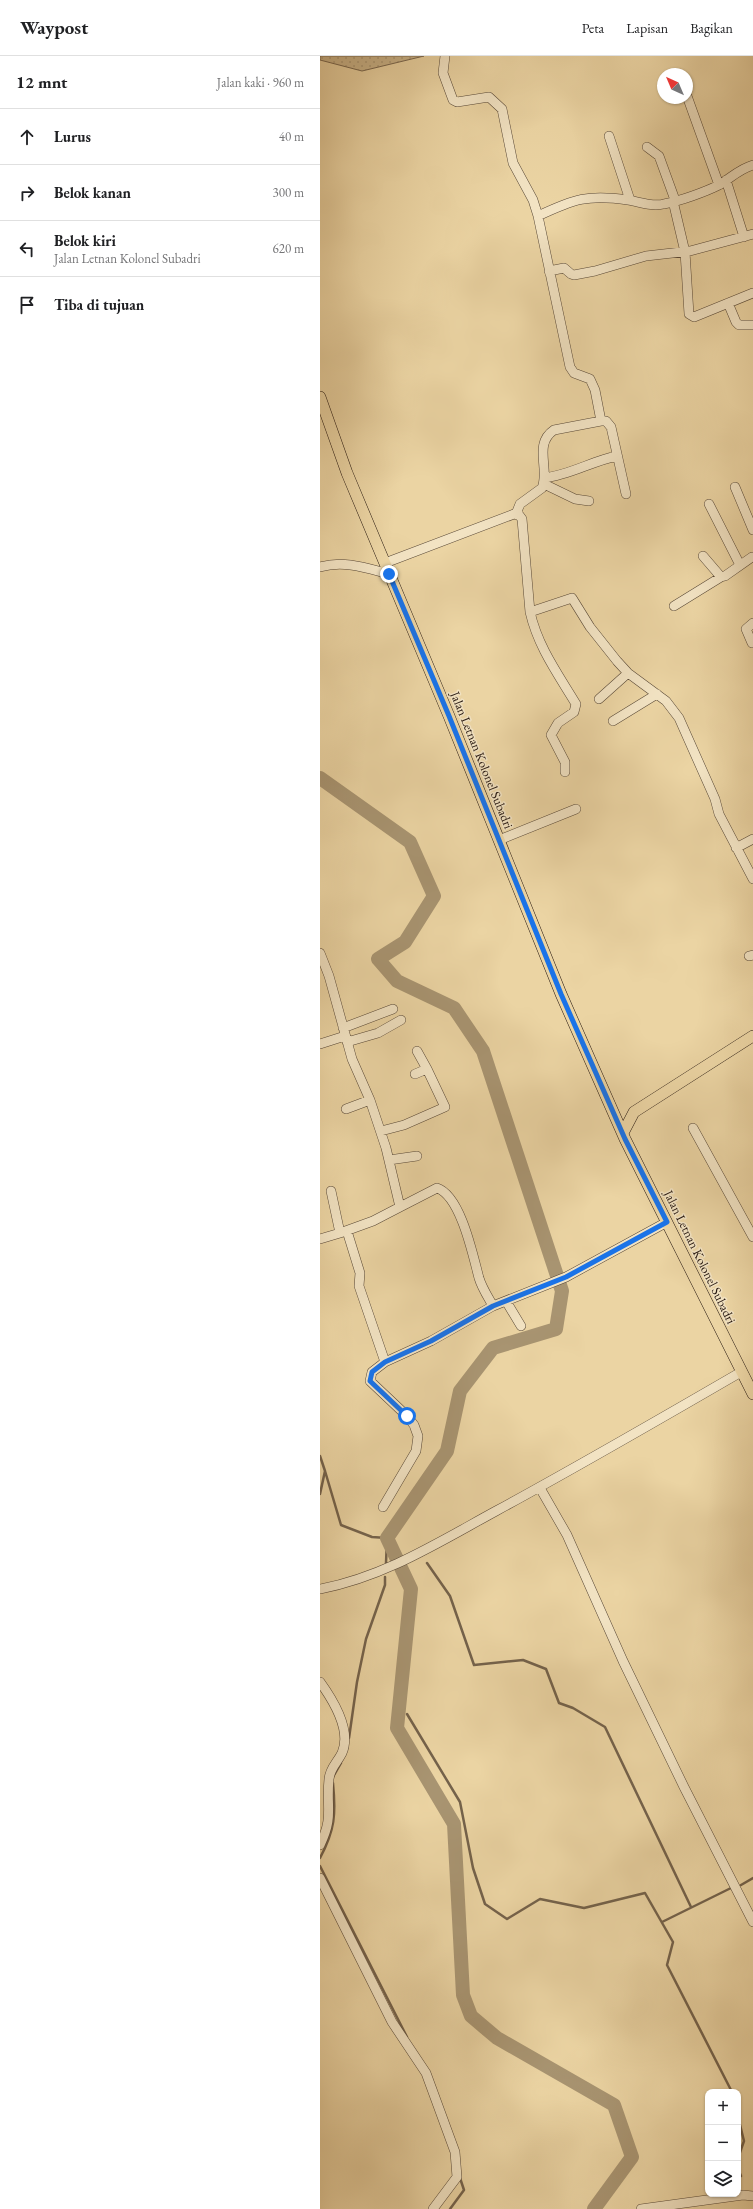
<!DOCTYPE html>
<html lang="id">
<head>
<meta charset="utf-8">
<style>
	body { margin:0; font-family:"EB Garamond",serif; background:#f6f6f6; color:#202124 }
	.controls { position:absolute; right:12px; bottom:12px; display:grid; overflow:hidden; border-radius:8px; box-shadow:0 1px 3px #0004 }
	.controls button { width:36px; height:36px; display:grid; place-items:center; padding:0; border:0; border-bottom:1px solid #e0e0e0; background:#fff; color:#202124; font:20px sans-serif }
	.compass { position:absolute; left:337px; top:12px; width:36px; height:36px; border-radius:50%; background:#fff; box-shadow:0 1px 3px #0004; rotate:316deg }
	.stop { position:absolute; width:12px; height:12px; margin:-9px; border:3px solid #1a73e8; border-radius:50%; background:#fff }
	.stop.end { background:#1a73e8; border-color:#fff; box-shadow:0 1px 4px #0008 }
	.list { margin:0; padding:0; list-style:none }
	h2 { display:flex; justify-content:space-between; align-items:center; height:52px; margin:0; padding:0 16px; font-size:17px }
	h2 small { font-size:13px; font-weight:400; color:#757577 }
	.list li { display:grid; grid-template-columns:26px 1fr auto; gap:12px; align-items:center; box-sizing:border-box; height:56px; padding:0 16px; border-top:1px solid #e0e0e0 }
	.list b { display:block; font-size:15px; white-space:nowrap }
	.list p { margin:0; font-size:13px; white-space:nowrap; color:#757577 }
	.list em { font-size:13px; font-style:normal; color:#757577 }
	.icon { flex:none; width:22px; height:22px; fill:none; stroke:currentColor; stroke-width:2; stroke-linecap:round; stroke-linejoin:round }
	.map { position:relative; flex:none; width:433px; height:2153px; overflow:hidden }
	header { display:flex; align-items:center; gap:24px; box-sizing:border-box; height:56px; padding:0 20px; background:#fff; border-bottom:1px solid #e0e0e0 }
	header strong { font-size:19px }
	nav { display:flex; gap:22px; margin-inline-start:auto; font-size:14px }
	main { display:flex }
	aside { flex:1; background:#fff }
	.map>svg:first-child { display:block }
	.park { fill:url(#park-dots); stroke:#78664e }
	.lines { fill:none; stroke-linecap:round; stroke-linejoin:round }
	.stream { stroke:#74624b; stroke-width:2.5 }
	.river { stroke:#a89471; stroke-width:14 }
	.minor-casing { stroke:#574736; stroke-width:10 }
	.major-casing { stroke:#261811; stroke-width:12 }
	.minor { stroke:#f2e3c3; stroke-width:9 }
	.major { stroke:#ebd4a3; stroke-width:11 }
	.route { stroke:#1a73e8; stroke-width:5 }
	.labels { text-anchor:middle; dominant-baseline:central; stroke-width:3; stroke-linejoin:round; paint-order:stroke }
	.street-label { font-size:13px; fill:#261811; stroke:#f2e3c3 }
</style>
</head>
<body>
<header>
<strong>Waypost</strong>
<nav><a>Peta</a><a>Lapisan</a><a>Bagikan</a></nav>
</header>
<main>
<aside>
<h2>12 mnt<small>Jalan kaki · 960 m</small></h2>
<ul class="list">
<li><svg class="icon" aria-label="ahead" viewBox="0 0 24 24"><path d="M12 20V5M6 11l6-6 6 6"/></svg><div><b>Lurus</b></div><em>40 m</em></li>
<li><svg class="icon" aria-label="right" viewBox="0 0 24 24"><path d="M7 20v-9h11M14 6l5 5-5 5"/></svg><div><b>Belok kanan</b></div><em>300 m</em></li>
<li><svg class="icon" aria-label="left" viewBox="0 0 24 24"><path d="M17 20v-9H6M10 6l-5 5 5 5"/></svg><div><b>Belok kiri</b><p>Jalan Letnan Kolonel Subadri</p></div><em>620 m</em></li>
<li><svg class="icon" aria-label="arrive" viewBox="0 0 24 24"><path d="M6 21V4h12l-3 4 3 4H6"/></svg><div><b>Tiba di tujuan</b></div></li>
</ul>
</aside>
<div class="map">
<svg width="433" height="2153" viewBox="0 0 433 2153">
	<defs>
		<pattern id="park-dots" width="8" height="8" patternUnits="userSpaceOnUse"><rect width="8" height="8" fill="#cab48a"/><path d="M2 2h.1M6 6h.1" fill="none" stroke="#ad9a76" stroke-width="1.8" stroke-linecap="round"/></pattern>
	</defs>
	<rect width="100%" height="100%" fill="#ebd4a3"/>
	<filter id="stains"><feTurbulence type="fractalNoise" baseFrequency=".005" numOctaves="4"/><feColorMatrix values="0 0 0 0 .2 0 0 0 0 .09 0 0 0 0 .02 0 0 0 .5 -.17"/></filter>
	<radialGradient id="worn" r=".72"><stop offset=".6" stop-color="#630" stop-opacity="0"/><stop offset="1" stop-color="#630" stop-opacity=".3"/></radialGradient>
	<path class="park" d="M 0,0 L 104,0 L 42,15 L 0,4 Z"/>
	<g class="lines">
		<path class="stream" d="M 0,1400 L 5,1415 L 0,1438
			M 5,1415 L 21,1469 L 52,1481 L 67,1482 L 66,1507
			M 107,1507 L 130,1540 L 154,1609 L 203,1604 L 226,1613 L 239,1647 L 253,1652 L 285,1671 L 371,1851
			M 87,1658 L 140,1746 L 153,1812 L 165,1848 L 187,1863 L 220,1843 L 264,1852 L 325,1837 L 353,1886 L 347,1909 L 412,2036
			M 29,1682 L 37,1626 L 46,1583 L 65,1529 L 65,1521
			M 13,1721 L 21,1707
			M 0,1802 C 15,1774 16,1758 13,1727
			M 0,1810 L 87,1981
			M 421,1829 L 433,1822
			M 342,1866 L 413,1831
			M 418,2061 L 424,2085 L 418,2102
			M 418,2113 L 421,2120
			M 130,2153 L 144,2134 L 140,2122"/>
		<path class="river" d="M 0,722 L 90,786 L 114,840 L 85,886 L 58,903 L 77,925 L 134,952 L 163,995 L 242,1235 L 236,1273 L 173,1292 L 140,1335 L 127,1395 L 67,1482 L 91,1533 L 77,1672 L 134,1768 L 143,1939 L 151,1960 L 177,1982 L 294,2049 L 312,2101 L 274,2153"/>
		<g class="minor-casing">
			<path id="minor" d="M 125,0 L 123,17 L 133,44 L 137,46 L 169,41 L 182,53 L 193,107 L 213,144 L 218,160 L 250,311 L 254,317 L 270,323 L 275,334 L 281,365 L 234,374 C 213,388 230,413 222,432 L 200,448 L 196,458
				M 367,40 L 399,129
				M 289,80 L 310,144
				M 327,91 L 339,100 L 355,144
				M 406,124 L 424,181
				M 353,145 L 365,196 L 369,258 L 374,261 L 433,237
				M 218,160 C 254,143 268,138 308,144 C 320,146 332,151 344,148 C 360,145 385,136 399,129 C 411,122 419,113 433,109
				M 229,215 L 244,212 L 251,218 L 254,219 L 275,215 L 326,200 L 370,195 L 433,178
				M 408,247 L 416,266 L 419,269 L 433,269
				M 281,365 L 286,365 L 291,371 L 306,438
				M 224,422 C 250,419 272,405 297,400
				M 224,428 L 255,443 L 269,445
				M 415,431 L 433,474
				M 389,448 L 420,509
				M 383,500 L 401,521 L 405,520 L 432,501
				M 65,507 L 194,458 L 199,459 L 202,463 L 210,556 L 252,542 L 270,571 L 297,605 L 308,617 L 346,645 L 359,662 L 395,743 L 399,758 L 433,823
				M 0,511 C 24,504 46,512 69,518
				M 354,550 L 401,521
				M 210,556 C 218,591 238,618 256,648 L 254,656 L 238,667 L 231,679 L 245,706 L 245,716
				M 432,587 L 426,573 L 433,567
				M 279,643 L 308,617
				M 293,665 L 337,638
				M 179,784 L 256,753
				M 416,792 L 433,783
				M 0,897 L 9,920 L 32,1003 L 50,1044 L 66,1092 L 80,1151 L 117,1132 C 141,1140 153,1200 159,1222 C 162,1232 168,1241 173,1250
				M 429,900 L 433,899
				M 23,972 L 73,953
				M 27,986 L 58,977 L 81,964
				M 0,988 L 25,980
				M 97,995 L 107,1013
				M 26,1053 L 50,1044
				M 373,1072 L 433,1181
				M 61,1075 L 84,1069 L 125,1051 L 107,1013 L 95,1018
				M 69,1104 L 97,1100
				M 11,1135 L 20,1177 L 53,1165 L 80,1151
				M 27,1175 L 40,1217 L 39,1230 L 65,1306 L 111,1285 L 173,1250 L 246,1221 L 347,1166
				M 0,1183 L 20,1177
				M 186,1245 L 201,1270
				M 220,1432 L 247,1479 L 303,1605 L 364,1731 L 433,1866
				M 63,1451 L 96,1395 L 98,1380 L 94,1369 L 87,1360 L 50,1325 L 52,1316 L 65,1306
				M 0,1533 C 64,1521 119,1486 176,1455 C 259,1410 340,1363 421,1316
				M 0,1626 C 13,1644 32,1674 22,1697 C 17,1707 10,1712 9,1723 C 6,1752 14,1760 0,1789
				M 0,1822 L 72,1966 L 106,2017 L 135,2096 L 137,2121 L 113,2153
				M 321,2153 L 423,2139 L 433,2140"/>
		</g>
		<g class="major-casing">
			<path id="major" d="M 0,341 L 27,417 L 129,660 L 241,938 L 305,1083 L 433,1338
				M 303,1077 L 314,1056 L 433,980"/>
		</g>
		<use href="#minor" class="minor"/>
		<use href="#major" class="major"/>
	</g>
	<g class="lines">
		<path class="route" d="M 69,518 L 129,660 L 241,938 L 305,1083 L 347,1166 L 246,1221 L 173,1250 L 111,1285 L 65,1306 L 52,1316 L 50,1325 L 87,1360"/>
	</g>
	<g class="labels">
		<g class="street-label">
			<text transform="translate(162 704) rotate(68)">Jalan Letnan Kolonel Subadri</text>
			<text transform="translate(380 1201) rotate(64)">Jalan Letnan Kolonel Subadri</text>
		</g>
	</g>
	<rect width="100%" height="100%" filter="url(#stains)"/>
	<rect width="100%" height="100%" fill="url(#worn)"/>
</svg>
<div class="controls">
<button>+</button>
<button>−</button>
<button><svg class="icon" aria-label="layers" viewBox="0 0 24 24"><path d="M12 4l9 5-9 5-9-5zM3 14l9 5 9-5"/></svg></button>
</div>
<svg class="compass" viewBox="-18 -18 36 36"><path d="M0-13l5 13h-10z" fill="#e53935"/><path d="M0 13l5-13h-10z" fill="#757577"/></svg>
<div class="stop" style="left:87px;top:1360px"></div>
<div class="stop end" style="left:69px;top:518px"></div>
</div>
</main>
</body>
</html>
